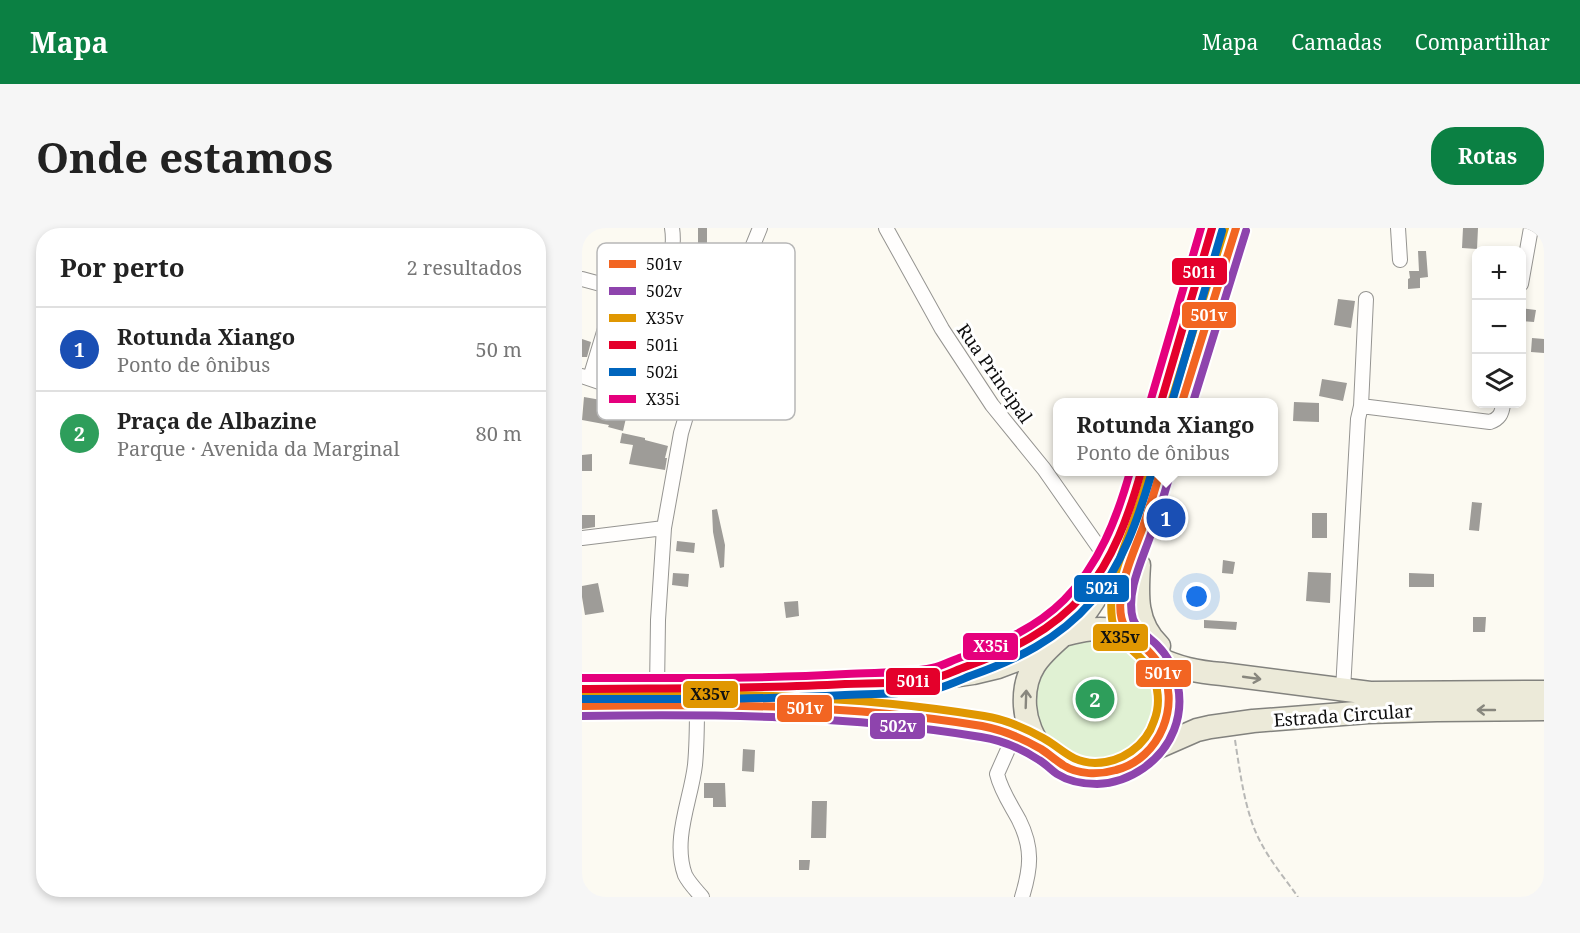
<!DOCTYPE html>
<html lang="pt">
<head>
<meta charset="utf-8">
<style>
	body { margin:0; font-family:"Noto Serif",serif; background:#f6f6f6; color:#222 }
	.controls { position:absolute; right:18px; top:18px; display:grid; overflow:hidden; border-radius:12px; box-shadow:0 3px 9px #0003 }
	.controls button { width:54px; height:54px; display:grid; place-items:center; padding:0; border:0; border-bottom:2px solid #e0e0e0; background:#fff; color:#222; font:30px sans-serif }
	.you { position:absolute; left:615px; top:369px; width:21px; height:21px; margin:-15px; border:4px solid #fff; border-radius:50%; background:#1a73e8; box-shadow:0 0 0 9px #1a73e833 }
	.badge { display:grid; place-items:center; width:39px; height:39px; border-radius:50%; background:#0b8043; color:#fff; font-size:20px; font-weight:700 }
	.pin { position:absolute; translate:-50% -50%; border:3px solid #fff; box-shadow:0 2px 6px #0006 }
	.popup { position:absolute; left:471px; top:170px; width:225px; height:78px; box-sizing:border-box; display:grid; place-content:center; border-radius:12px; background:#fff; filter:drop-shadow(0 2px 4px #0005); font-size:20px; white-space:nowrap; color:#767676 }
	.popup b { font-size:22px; color:#222 }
	.popup::after { content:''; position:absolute; left:50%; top:100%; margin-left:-12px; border:12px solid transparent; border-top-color:#fff }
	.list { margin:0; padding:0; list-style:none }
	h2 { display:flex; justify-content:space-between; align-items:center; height:78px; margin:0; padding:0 24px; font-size:26px }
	h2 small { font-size:20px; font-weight:400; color:#767676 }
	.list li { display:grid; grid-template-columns:39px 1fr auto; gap:18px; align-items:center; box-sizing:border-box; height:84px; padding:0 24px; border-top:2px solid #e0e0e0 }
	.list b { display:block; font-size:22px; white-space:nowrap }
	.list p { margin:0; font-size:20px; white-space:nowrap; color:#767676 }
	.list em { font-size:20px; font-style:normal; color:#767676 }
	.icon { flex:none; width:33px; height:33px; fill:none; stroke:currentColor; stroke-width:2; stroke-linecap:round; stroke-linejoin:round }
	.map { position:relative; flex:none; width:962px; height:669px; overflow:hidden; border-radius:24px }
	header { display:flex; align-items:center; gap:36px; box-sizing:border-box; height:84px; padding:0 30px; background:#0b8043; color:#fff }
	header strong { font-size:28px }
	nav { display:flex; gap:33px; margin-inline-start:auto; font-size:21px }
	.intro { display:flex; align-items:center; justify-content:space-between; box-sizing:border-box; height:144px; padding:0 36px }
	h1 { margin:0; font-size:42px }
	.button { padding:15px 27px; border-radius:24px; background:#0b8043; color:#fff; font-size:21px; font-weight:700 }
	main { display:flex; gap:36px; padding:0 36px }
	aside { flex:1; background:#fff; border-radius:24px; box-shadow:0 3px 9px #0003 }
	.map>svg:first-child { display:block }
	.green { fill:#e0f1d3 }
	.building { fill:#9e9c98 }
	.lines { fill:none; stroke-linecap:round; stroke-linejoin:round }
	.minor-casing { stroke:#959491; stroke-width:16 }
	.primary-casing { stroke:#82827e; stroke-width:25 }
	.path { stroke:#b8b8b6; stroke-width:2; stroke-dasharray:6 3; stroke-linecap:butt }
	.minor { stroke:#fffefd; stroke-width:14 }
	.primary { stroke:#ecead9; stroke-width:22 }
	.bus-1-casing { stroke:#fff; stroke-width:12 }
	.bus-2-casing { stroke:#fff; stroke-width:12 }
	.bus-3-casing { stroke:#fff; stroke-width:12 }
	.bus-4-casing { stroke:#fff; stroke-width:12 }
	.bus-5-casing { stroke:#fff; stroke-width:12 }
	.bus-6-casing { stroke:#fff; stroke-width:12 }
	.bus-1 { stroke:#f26522; stroke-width:8 }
	.bus-2 { stroke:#8e44ad; stroke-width:8 }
	.bus-3 { stroke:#e09701; stroke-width:8 }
	.bus-4 { stroke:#e4002b; stroke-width:8 }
	.bus-5 { stroke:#0065bd; stroke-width:8 }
	.bus-6 { stroke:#e5007d; stroke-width:8 }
	.oneway { stroke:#88877e }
	.labels { text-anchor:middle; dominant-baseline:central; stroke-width:6; stroke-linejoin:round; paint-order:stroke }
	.street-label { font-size:18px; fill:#0e0e0e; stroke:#fff }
	.key { fill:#fff; stroke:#b7b7b7; stroke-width:1.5 }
	.key-label { font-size:16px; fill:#0e0e0e }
	.line-badge { stroke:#fff; stroke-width:2 }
	.badge-label { font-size:16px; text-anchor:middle; font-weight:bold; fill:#fff }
	.pale-badge-label { font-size:16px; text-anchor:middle; font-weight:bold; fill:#111 }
</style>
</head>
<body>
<header>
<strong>Mapa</strong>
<nav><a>Mapa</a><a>Camadas</a><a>Compartilhar</a></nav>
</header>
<div class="intro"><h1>Onde estamos</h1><a class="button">Rotas</a></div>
<main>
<aside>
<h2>Por perto<small>2 resultados</small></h2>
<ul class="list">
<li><span class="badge" style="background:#1a4fb4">1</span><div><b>Rotunda Xiango</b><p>Ponto de ônibus</p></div><em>50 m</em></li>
<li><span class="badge" style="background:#2e9e5b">2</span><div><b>Praça de Albazine</b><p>Parque · Avenida da Marginal</p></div><em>80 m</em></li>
</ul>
</aside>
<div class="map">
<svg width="962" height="669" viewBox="0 0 962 669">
	<rect width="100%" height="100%" fill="#fcfaf2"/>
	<path class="green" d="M452 472a61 61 0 1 1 122 0a61 61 0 1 1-122 0Z"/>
	<path class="building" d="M 116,0 L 125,0 L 125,15 L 116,15 Z
		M 881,0 L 896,0 L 895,21 L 880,20 Z
		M 836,23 L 844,23 L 846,49 L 838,50 L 838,60 L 826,61 L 826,51 L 828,50 L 827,43 L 837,43 Z
		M 104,44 L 134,50 L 131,66 L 101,60 Z
		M 756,71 L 773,73 L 769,100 L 752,97 Z
		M 102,78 L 114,83 L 110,93 L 98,87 Z
		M 939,80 L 954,82 L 952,94 L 939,93 Z
		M 63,95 L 74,99 L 70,112 L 59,109 Z
		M 950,110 L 962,111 L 962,125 L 949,124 Z
		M 0,111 L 9,114 L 5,129 L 0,129 Z
		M 26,121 L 41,126 L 37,135 L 24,130 Z
		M 94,150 L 104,153 L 98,175 L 88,171 Z
		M 740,151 L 765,155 L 761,173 L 737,168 Z
		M 2,169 L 19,172 L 17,183 L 44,190 L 41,203 L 26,199 L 27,197 L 0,192 Z
		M 712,174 L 737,175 L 737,194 L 711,193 Z
		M 40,205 L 63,210 L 63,212 L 86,218 L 83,230 L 85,230 L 83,242 L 47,236 L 51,217 L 38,215 Z
		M 10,226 L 10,243 L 0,243 L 0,227 Z
		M 890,274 L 900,275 L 897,303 L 887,302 Z
		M 135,281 L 143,317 L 142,339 L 138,340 L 131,304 L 130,282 Z
		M 730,285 L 745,285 L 745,310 L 730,310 Z
		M 0,287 L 13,287 L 13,299 L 0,301 Z
		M 95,313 L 113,315 L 112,325 L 94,323 Z
		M 641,332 L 653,334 L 651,346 L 640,345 Z
		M 726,344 L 749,345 L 748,375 L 724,373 Z
		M 91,345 L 107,346 L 106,359 L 90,357 Z
		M 827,345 L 852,346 L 852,359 L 827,359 Z
		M 16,355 L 22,384 L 3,387 L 0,369 L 0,358 Z
		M 216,373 L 217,388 L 204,390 L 202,374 Z
		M 891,389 L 904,389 L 903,404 L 891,404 Z
		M 622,392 L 655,394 L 654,402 L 622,400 Z
		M 161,521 L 173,522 L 172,544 L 160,543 Z
		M 122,555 L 143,555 L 144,579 L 131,579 L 131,570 L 122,570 Z
		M 230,573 L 245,573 L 244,610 L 229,610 Z
		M 217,632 L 228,632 L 227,642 L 217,642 Z"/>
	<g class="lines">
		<g class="minor-casing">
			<path id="minor" d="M 304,0 L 360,101 L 410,177 L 462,241 L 525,331
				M 816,0 L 818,32
				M 0,51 L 74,71 L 80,70 C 87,54 93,17 90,0
				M 939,56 L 949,0
				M 0,148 L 58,168 L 104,187
				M 8,150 L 35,61
				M 779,178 L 784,71
				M 0,310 L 82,300
				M 75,461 L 76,392 L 82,300 L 99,205 L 111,165 L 178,0
				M 761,462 L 776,191 L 779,178 L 908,194 C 917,191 920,186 921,176
				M 115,476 C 115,496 115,516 113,537 C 109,572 90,611 103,647 C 107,655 114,662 120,669
				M 427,519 L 415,546 C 419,563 429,577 437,592 C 451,620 449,640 440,669"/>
		</g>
		<g class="primary-casing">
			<path id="primary" d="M 579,174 L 630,0
				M 600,174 L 654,0
				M 557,337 C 555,367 553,395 577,418
				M 481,407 C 498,403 513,399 531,402 C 541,404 550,410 558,417 C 563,421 568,424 572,429 C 579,437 583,448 585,458 C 594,501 560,544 516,545 C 497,545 476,537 462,523 C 451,511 444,494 443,478 C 440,431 472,419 499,390 C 506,382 512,372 517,364 C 538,326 548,284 559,244
				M 557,414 L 541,395 L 538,377 L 540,359 L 578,244
				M 573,429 C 597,440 614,444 640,446 L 788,465 L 962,464
				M 0,461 L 142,462 L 236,458 L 351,451 L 391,445 L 416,439 L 440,430 L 465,417
				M 0,478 C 108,476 215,475 322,488 C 352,492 383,493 412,501 C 430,505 446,515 462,523
				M 567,523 L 615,502 L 628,499 L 671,493 L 786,484 L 855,482 L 962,481"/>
		</g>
		<path class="path" d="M 653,512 C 658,544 663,586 679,615 C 689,634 704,652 716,669"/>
		<use href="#minor" class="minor"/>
		<use href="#primary" class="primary"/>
		<g class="bus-1-casing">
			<path id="bus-1" d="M 600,174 L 654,0
				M 0,478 C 134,476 267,476 400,498 C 421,502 440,510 459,521 C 467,526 473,532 481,537 C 496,547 517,547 534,542 C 578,531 601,475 577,436 C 568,422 553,412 543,399 C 528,373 552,324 561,299 C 567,281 573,262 578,244"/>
		</g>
		<g class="bus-2-casing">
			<path id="bus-2" d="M 611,174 L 664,3
				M 0,488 C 133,486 267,487 399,509 C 419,512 440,521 457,532 C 464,536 469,542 475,546 C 486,553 502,556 515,556 C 548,555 580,533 592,502 C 603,474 597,439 575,417 C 568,410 554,401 551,391 C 543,364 562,328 570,303 C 577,285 582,266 588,247"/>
		</g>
		<g class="bus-3-casing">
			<path id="bus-3" d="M 590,171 L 643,0
				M 0,467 C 134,465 269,466 402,488 C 423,491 443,500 461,510 C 481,521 488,534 513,535 C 539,535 564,518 572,493 C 576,483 577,473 575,462 C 574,455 572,447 568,441 C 557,424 533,414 530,391 C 526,358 538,330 549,300 C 556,281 562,262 567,244"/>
		</g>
		<g class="bus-4-casing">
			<path id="bus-4" d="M 579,174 L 630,0
				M 0,461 C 88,460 175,461 263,456 C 291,455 321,456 349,451 C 361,449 372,443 383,439 C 428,423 470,403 502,366 C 531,332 547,287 559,244"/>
		</g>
		<g class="bus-5-casing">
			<path id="bus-5" d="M 590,174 L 640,3
				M 0,471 C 88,471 176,472 263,467 C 293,465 324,467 354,461 C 365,458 376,453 388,448 C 434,432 477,411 510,373 C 540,338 556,291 569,247"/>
		</g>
		<g class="bus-6-casing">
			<path id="bus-6" d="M 569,171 L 619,0
				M 0,450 C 88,450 176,451 264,446 C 292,444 323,446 350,440 C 361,438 370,432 380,429 C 417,416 454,400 482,372 C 517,337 535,290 548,244"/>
		</g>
		<use href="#bus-1" class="bus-1"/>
		<use href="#bus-2" class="bus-2"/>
		<use href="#bus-3" class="bus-3"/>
		<use href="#bus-4" class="bus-4"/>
		<use href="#bus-5" class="bus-5"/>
		<use href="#bus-6" class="bus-6"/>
	</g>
	<defs><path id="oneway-shaft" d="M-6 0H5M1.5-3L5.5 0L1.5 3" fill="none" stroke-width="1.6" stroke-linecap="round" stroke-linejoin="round" transform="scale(1.5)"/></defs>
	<g class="oneway">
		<use href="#oneway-shaft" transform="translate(670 450) rotate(8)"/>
		<use href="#oneway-shaft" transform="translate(444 471) rotate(-88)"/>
		<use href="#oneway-shaft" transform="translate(904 482) rotate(-180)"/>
	</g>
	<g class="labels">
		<g class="street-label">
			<text transform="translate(413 145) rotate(55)">Rua Principal</text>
			<text transform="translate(761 487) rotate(-4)">Estrada Circular</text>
		</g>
	</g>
	<rect x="15" y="15" width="198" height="177" rx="9" class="key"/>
	<rect x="27" y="32" width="27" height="8" fill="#f26522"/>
	<rect x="27" y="59" width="27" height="8" fill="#8e44ad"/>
	<rect x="27" y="86" width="27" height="8" fill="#e09701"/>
	<rect x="27" y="113" width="27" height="8" fill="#e4002b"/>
	<rect x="27" y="140" width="27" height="8" fill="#0065bd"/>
	<rect x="27" y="167" width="27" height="8" fill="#e5007d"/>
	<g class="key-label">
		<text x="64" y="42">501v</text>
		<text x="64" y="69">502v</text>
		<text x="64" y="96">X35v</text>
		<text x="64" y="123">501i</text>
		<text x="64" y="150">502i</text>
		<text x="64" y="177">X35i</text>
	</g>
	<g class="line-badge">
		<rect x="589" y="29" width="57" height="29" rx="6" fill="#e4002b"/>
		<rect x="599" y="73" width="56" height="28" rx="6" fill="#f26522"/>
		<rect x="491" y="346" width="57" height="29" rx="6" fill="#0065bd"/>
		<rect x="510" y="395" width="57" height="29" rx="6" fill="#e09701"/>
		<rect x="380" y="404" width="57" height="29" rx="6" fill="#e5007d"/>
		<rect x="553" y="431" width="57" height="29" rx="6" fill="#f26522"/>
		<rect x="303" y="439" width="56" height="29" rx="6" fill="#e4002b"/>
		<rect x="100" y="452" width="57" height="29" rx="6" fill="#e09701"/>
		<rect x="194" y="466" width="57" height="29" rx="6" fill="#f26522"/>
		<rect x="287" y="484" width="57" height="28" rx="6" fill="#8e44ad"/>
	</g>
	<g class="badge-label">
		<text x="617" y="50">501i</text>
		<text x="627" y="93">501v</text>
		<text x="520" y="366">502i</text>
		<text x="409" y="424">X35i</text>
		<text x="581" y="451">501v</text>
		<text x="331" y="459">501i</text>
		<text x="223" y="486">501v</text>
		<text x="316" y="504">502v</text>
	</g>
	<g class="pale-badge-label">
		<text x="538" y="415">X35v</text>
		<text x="128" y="472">X35v</text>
	</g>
</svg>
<div class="controls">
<button>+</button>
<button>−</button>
<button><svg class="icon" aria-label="layers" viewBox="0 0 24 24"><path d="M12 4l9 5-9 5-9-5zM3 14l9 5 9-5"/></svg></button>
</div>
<div class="you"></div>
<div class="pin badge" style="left:584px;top:290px;background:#1a4fb4">1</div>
<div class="popup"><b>Rotunda Xiango</b>Ponto de ônibus</div>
<div class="pin badge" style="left:513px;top:471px;background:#2e9e5b">2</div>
</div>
</main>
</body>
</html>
